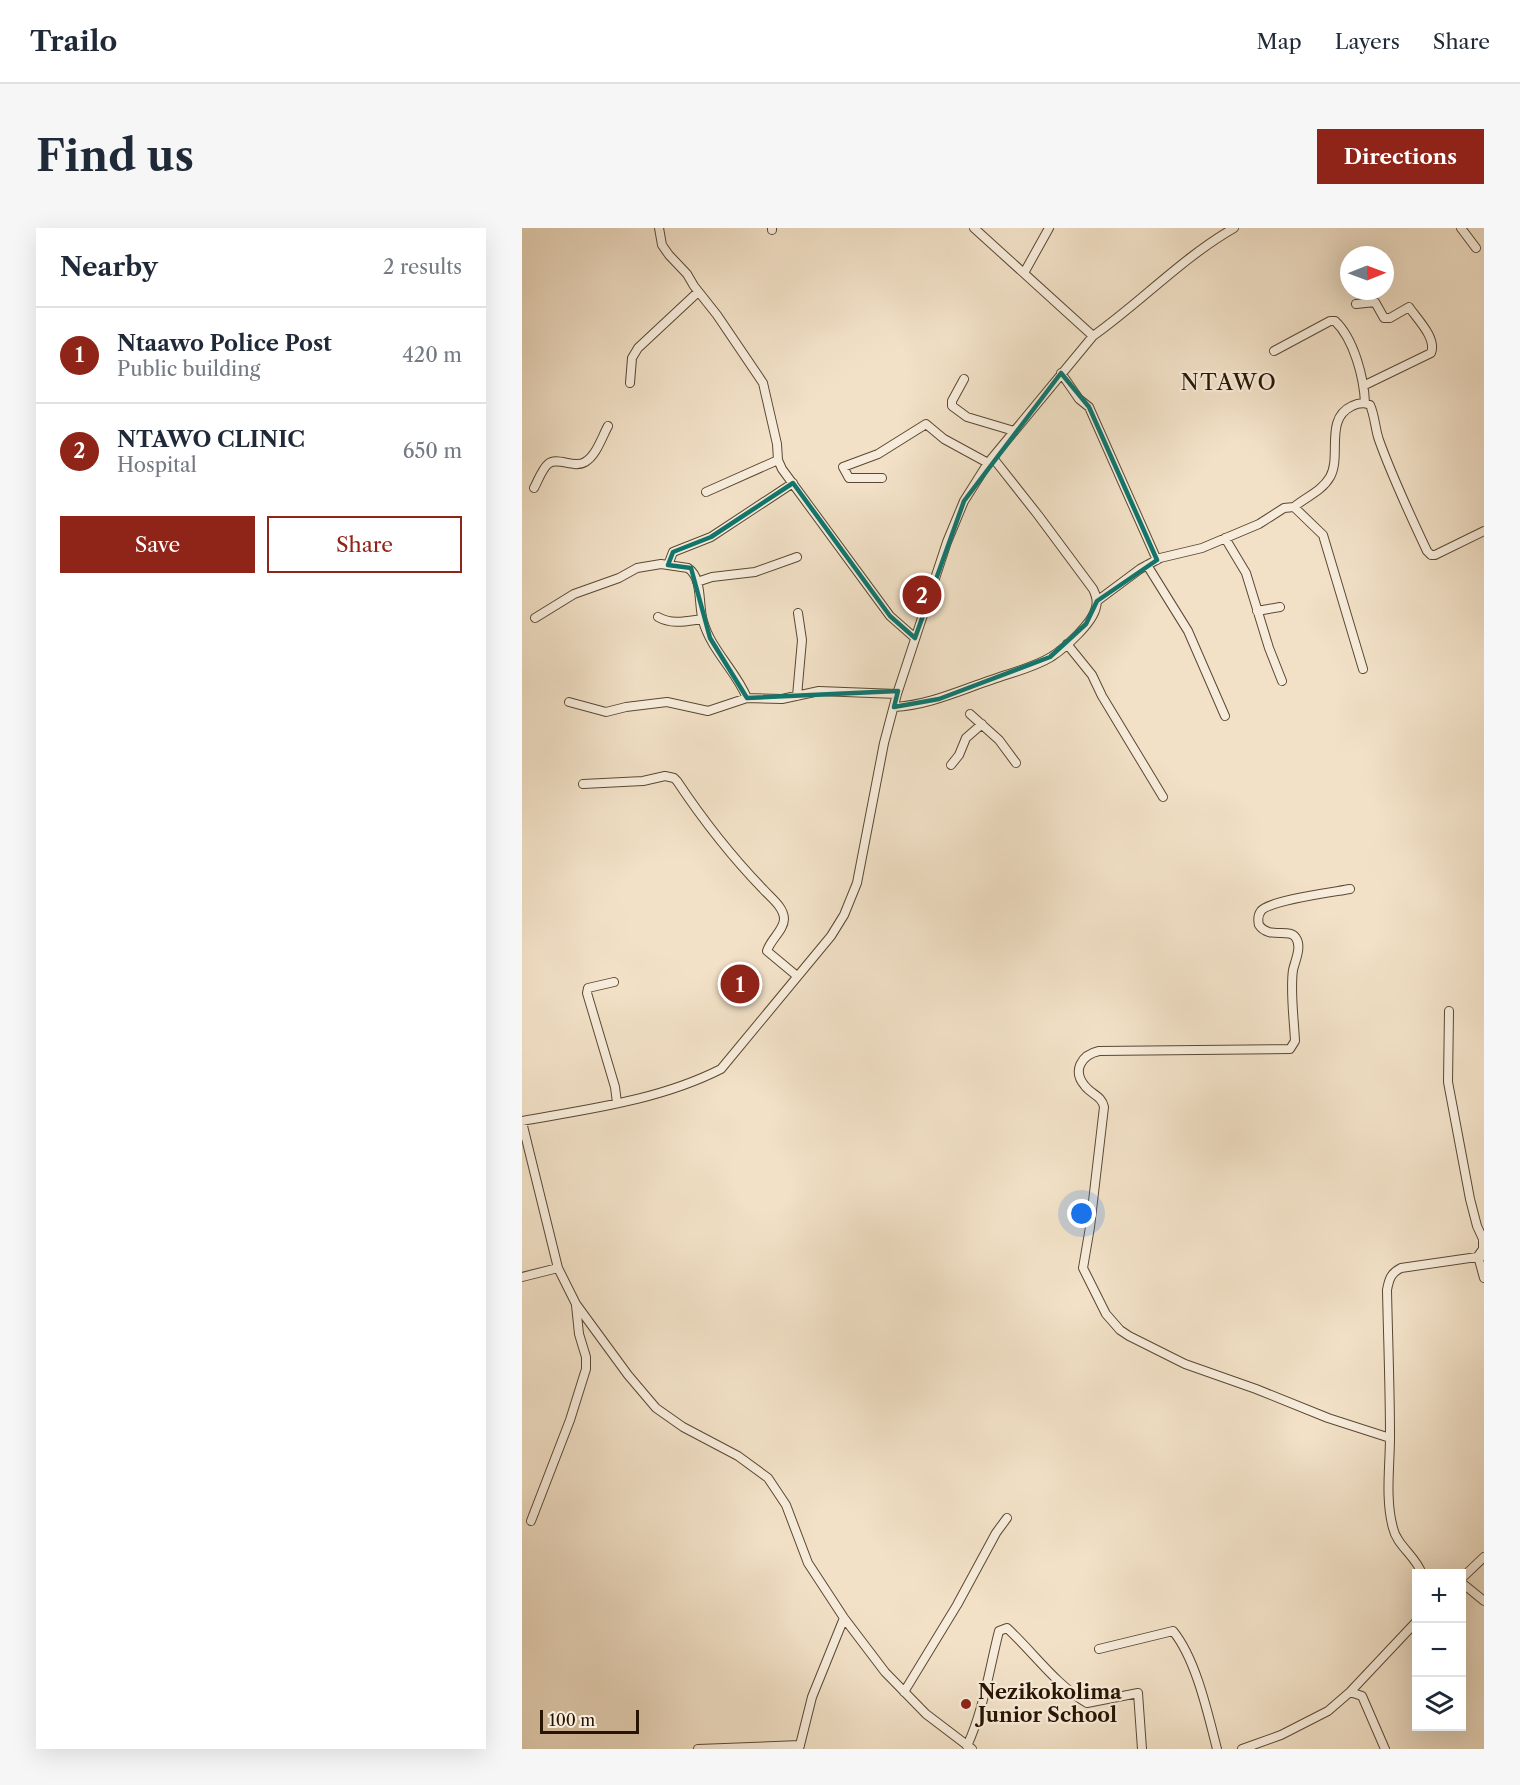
<!DOCTYPE html>
<html lang="en">
<head>
<meta charset="utf-8">
<style>
	body { margin:0; font-family:"Libre Caslon Text",serif; background:#f6f6f7; color:#1f2937 }
	.controls { position:absolute; right:18px; bottom:18px; display:grid; overflow:hidden; border-radius:0px; box-shadow:0 6px 24px #0002 }
	.controls button { width:54px; height:54px; display:grid; place-items:center; padding:0; border:0; border-bottom:2px solid #e0e1e3; background:#fff; color:#1f2937; font:30px sans-serif }
	.compass { position:absolute; left:818px; top:18px; width:54px; height:54px; border-radius:50%; background:#fff; box-shadow:0 6px 24px #0002; rotate:89deg }
	.scale { position:absolute; left:18px; bottom:15px; width:99px; box-sizing:border-box; padding-left:6px; border:3px solid #281501; border-top:0; font-size:16px; line-height:21px; white-space:nowrap; color:#281501; -webkit-text-stroke:4px #f7ecdb; paint-order:stroke }
	.you { position:absolute; left:560px; top:986px; width:21px; height:21px; margin:-15px; border:4px solid #fff; border-radius:50%; background:#1a73e8; box-shadow:0 0 0 9px #1a73e833 }
	.badge { display:grid; place-items:center; width:39px; height:39px; border-radius:50%; background:#8f2418; color:#fff; font-size:20px; font-weight:700 }
	.pin { position:absolute; translate:-50% -50%; border:3px solid #fff; box-shadow:0 2px 6px #0006 }
	.list { margin:0; padding:0; list-style:none }
	h2 { display:flex; justify-content:space-between; align-items:center; height:78px; margin:0; padding:0 24px; font-size:26px }
	h2 small { font-size:20px; font-weight:400; color:#747a83 }
	.list li { display:grid; grid-template-columns:39px 1fr auto; gap:18px; align-items:center; box-sizing:border-box; height:96px; padding:0 24px; border-top:2px solid #e0e1e3 }
	.list b { display:block; font-size:22px; white-space:nowrap }
	.list p { margin:0; font-size:20px; white-space:nowrap; color:#747a83 }
	.list em { font-size:20px; font-style:normal; color:#747a83 }
	.actions { display:flex; gap:12px; padding:18px 24px }
	.actions a { flex:1; padding:14px 0; border:2px solid #8f2418; border-radius:0px; text-align:center; font-size:21px; color:#8f2418 }
	.actions .main { background:#8f2418; color:#fff }
	.icon { flex:none; width:33px; height:33px; fill:none; stroke:currentColor; stroke-width:2; stroke-linecap:round; stroke-linejoin:round }
	.map { position:relative; flex:none; width:962px; height:1521px; overflow:hidden; border-radius:0px }
	header { display:flex; align-items:center; gap:36px; box-sizing:border-box; height:84px; padding:0 30px; background:#fff; border-bottom:2px solid #e0e1e3 }
	header strong { font-size:28px }
	nav { display:flex; gap:33px; margin-inline-start:auto; font-size:21px }
	.intro { display:flex; align-items:center; justify-content:space-between; box-sizing:border-box; height:144px; padding:0 36px }
	h1 { margin:0; font-size:42px }
	.button { padding:15px 27px; border-radius:0px; background:#8f2418; color:#fff; font-size:21px; font-weight:700 }
	main { display:flex; gap:36px; padding:0 36px }
	aside { flex:1; background:#fff; border-radius:0px; box-shadow:0 6px 24px #0002 }
	.map>svg:first-child { display:block }
	.lines { fill:none; stroke-linecap:round; stroke-linejoin:round }
	.minor-casing { stroke:#5a4832; stroke-width:10 }
	.minor { stroke:#f7ecdb; stroke-width:8 }
	.marked { fill:none; stroke:#0f766e; stroke-width:4.5; stroke-linejoin:round }
	.poi-dot { fill:#8f2418; stroke:#f7ecdb; stroke-width:2 }
	.labels { text-anchor:middle; dominant-baseline:central; stroke-width:4.5; stroke-linejoin:round; paint-order:stroke }
	.poi-label { font-size:20px; font-weight:bold; fill:#281501; stroke:#f7ecdb; text-anchor:start }
	.quarter-label { font-size:22px; letter-spacing:1.5px; fill:#281501; stroke:#f7ecdb }
</style>
</head>
<body>
<header>
<strong>Trailo</strong>
<nav><a>Map</a><a>Layers</a><a>Share</a></nav>
</header>
<div class="intro"><h1>Find us</h1><a class="button">Directions</a></div>
<main>
<aside>
<h2>Nearby<small>2 results</small></h2>
<ul class="list">
<li><span class="badge">1</span><div><b>Ntaawo Police Post</b><p>Public building</p></div><em>420 m</em></li>
<li><span class="badge">2</span><div><b>NTAWO CLINIC</b><p>Hospital</p></div><em>650 m</em></li>
</ul>
<div class="actions"><a class="main">Save</a><a>Share</a></div>
</aside>
<div class="map">
<svg width="962" height="1521" viewBox="0 0 962 1521">
	<rect width="100%" height="100%" fill="#f2e1c7"/>
	<filter id="stains"><feTurbulence type="fractalNoise" baseFrequency=".00333" numOctaves="4"/><feColorMatrix values="0 0 0 0 .2 0 0 0 0 .09 0 0 0 0 .02 0 0 0 .5 -.17"/></filter>
	<radialGradient id="worn" r=".72"><stop offset=".6" stop-color="#630" stop-opacity="0"/><stop offset="1" stop-color="#630" stop-opacity=".3"/></radialGradient>
	<g class="lines">
		<g class="minor-casing">
			<path id="minor" d="M 137,0 L 140,17 L 147,27 L 165,46 L 172,58 L 195,87 L 241,155 L 255,216 L 256,232 L 260,241 L 368,388 L 393,410
				M 452,0 L 571,108
				M 939,0 L 954,20
				M 250,2 L 250,0
				M 502,45 L 527,0
				M 834,76 L 853,74 L 862,90 L 868,90 L 887,79 C 895,91 915,110 909,125 L 843,157
				M 752,123 L 808,93 L 813,93 C 832,111 842,150 843,175
				M 539,145 L 557,171 L 567,179 L 635,332
				M 442,151 L 430,173 L 430,178 L 445,189 L 492,203
				M 108,155 L 110,130 L 116,120 L 176,64
				M 360,250 L 327,250 L 321,239 L 356,226 L 404,196 L 422,211 L 466,235
				M 12,260 C 16,253 20,241 26,236 C 35,228 52,241 63,234 C 74,228 80,209 86,198
				M 184,264 L 256,232
				M 772,279 C 784,269 800,263 808,249 C 820,228 802,191 830,178 C 836,175 842,174 848,177 C 853,188 853,201 857,212 C 871,251 888,287 905,323 L 909,327 L 913,327 L 962,303
				M 703,310 L 724,345 L 747,420 L 760,453
				M 146,337 L 151,324 L 189,309 L 271,255
				M 625,337 L 666,403 L 703,488
				M 175,354 L 190,349 L 233,344 L 275,329
				M 575,373 L 618,341 L 638,330 L 680,320 L 737,296 L 762,280 L 772,279 L 801,307 L 841,441
				M 735,383 L 758,379
				M 136,389 C 150,397 165,393 180,391
				M 13,390 L 52,366 L 97,350 L 115,340 L 139,336 L 166,340 C 181,350 176,377 181,393 C 189,422 214,443 225,470
				M 545,416 L 570,447 L 580,468 L 641,569
				M 275,468 L 280,412 L 276,385
				M 47,474 L 84,484 L 104,479 L 145,474 L 186,483 L 225,470 L 260,471 L 297,463 L 375,466
				M 372,479 C 407,477 436,463 469,452 C 488,445 511,440 529,429 C 543,420 571,395 574,379 C 576,372 574,367 571,361 L 516,287 L 471,230
				M 448,486 L 477,512 L 494,535
				M 429,537 L 437,527 L 444,510 L 460,496
				M 61,556 L 121,553 L 143,548 L 152,550 L 155,553 C 179,589 211,630 241,661 C 248,669 262,679 262,691 C 262,702 248,712 245,723 L 275,748
				M 828,661 C 812,664 748,672 739,683 C 736,687 736,693 737,697 C 747,712 768,699 774,710 C 780,719 773,733 771,742 C 768,763 772,791 773,813 L 768,821 L 577,823 C 559,827 550,843 563,858 C 569,866 580,868 582,879 L 568,999 L 561,1040 L 584,1086 L 598,1102 L 607,1108 L 663,1136 L 734,1161 L 806,1190 L 868,1210
				M 92,754 L 66,760 L 65,765 L 93,859 L 95,875
				M 927,783 L 926,854 L 948,971 L 955,998 L 961,1011 L 961,1021 L 956,1028 L 962,1050
				M 0,893 C 67,881 138,872 199,841 L 309,708 L 322,687 L 335,655 L 362,515 L 375,466 L 425,314 L 442,273 L 466,235 L 571,108 C 619,74 660,30 712,0
				M 0,894 L 36,1040 L 54,1076 L 106,1147 L 134,1180 L 161,1199 L 216,1228 L 246,1250 L 264,1277 L 286,1335 L 322,1390 L 363,1444 L 404,1486 L 450,1521
				M 0,1049 L 36,1040
				M 9,1293 L 48,1192 L 64,1141 L 64,1129 L 57,1106 L 54,1077
				M 900,1346 C 894,1328 875,1318 871,1300 C 863,1271 868,1238 868,1209 C 868,1160 866,1111 865,1062 C 867,1051 869,1045 879,1040 L 962,1028
				M 940,1350 L 962,1329
				M 940,1355 L 962,1373
				M 577,1421 L 651,1403 C 674,1431 686,1486 695,1521
				M 382,1464 L 435,1377 L 474,1305 L 485,1290
				M 828,1464 L 840,1468 L 863,1521
				M 445,1518 C 462,1481 467,1442 477,1403 L 485,1400 C 512,1425 533,1456 565,1475 L 616,1465 L 620,1521
				M 176,1521 L 278,1517
				M 277,1521 L 290,1469 L 322,1390
				M 720,1521 L 759,1507 L 806,1483 L 828,1464 L 894,1394"/>
		</g>
		<use href="#minor" class="minor"/>
	</g>
	<path class="marked" d="M 539,145 L 567,179 L 635,332 L 575,373 L 564,396 L 528,429 L 417,471 L 372,479 L 376,463 L 225,470 L 188,410 L 169,340 L 146,337 L 151,324 L 189,309 L 271,255 L 368,388 L 393,410 L 442,273 Z"/>
	<circle class="poi-dot" cx="444" cy="1476" r="6"/>
	<g class="labels">
		<g class="poi-label">
			<text x="456" y="1464">Nezikokolima<tspan x="456" dy="23">Junior School</tspan></text>
		</g>
		<g class="quarter-label">
			<text x="707" y="154">NTAWO</text>
		</g>
	</g>
	<rect width="100%" height="100%" filter="url(#stains)"/>
	<rect width="100%" height="100%" fill="url(#worn)"/>
</svg>
<div class="controls">
<button>+</button>
<button>−</button>
<button><svg class="icon" aria-label="layers" viewBox="0 0 24 24"><path d="M12 4l9 5-9 5-9-5zM3 14l9 5 9-5"/></svg></button>
</div>
<svg class="compass" viewBox="-18 -18 36 36"><path d="M0-13l5 13h-10z" fill="#e53935"/><path d="M0 13l5-13h-10z" fill="#747a83"/></svg>
<div class="scale">100 m</div>
<div class="you"></div>
<div class="pin badge" style="left:218px;top:756px">1</div>
<div class="pin badge" style="left:400px;top:367px">2</div>
</div>
</main>
</body>
</html>
